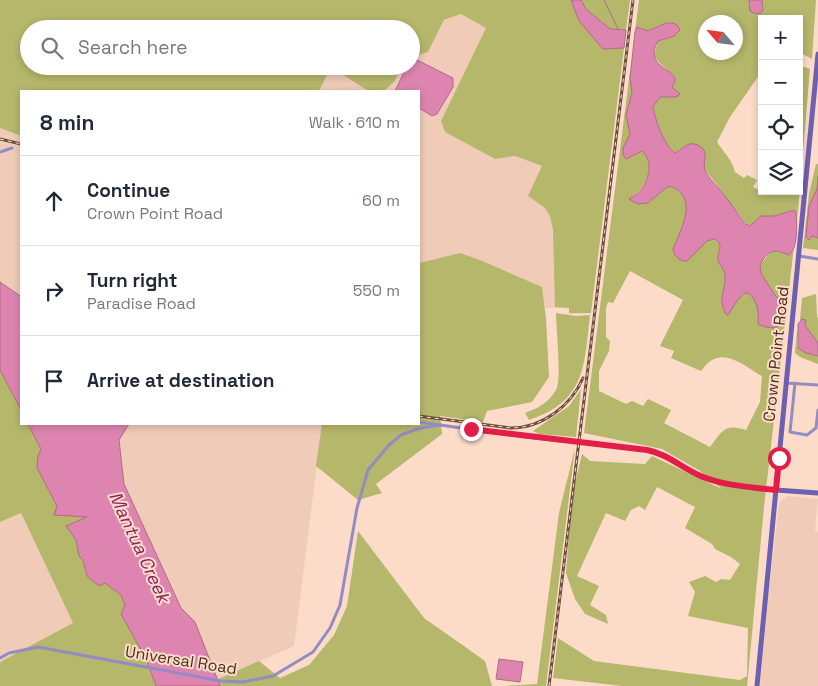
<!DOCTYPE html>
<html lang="en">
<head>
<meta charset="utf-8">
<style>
	body { margin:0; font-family:"Space Grotesk",sans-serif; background:#f6f6f7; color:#1f2937 }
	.controls { position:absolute; right:15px; top:15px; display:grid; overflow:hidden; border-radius:0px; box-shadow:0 2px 8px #0003 }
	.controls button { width:45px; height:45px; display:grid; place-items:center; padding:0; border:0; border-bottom:1px solid #e0e1e3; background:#fff; color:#1f2937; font:25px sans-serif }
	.compass { position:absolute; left:698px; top:15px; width:45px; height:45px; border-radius:50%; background:#fff; box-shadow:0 2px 8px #0003; rotate:298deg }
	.stop { position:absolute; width:15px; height:15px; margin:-11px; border:4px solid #e11d48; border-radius:50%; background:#fff }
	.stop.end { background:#e11d48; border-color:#fff; box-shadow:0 1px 5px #0008 }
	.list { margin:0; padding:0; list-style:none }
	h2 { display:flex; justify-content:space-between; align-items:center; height:65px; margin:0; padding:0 20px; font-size:21px }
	h2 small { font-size:16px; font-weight:400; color:#747a83 }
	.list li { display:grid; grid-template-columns:32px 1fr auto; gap:15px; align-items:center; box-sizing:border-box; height:90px; padding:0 20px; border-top:1px solid #e0e1e3 }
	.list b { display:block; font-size:19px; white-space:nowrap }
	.list p { margin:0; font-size:16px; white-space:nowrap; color:#747a83 }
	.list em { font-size:16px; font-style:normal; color:#747a83 }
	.icon { flex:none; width:28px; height:28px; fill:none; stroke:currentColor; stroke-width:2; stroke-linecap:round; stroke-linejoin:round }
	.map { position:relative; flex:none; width:818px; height:686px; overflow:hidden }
	.search { position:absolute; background:#fff; box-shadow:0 2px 8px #0003; left:20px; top:20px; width:400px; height:55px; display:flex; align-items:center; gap:12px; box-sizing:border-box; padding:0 18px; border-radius:28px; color:#747a83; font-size:19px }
	.panel { position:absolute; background:#fff; box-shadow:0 2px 8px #0003; left:20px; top:90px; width:400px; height:335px; border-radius:0px }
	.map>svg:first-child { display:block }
	.built { fill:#efcbb8 }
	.green { fill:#b5b76b; fill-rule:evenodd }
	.water { fill:#dd85b0; stroke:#b16a83 }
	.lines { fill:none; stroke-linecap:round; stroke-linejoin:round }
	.stream { stroke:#b16a83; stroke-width:1 }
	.street { stroke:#928cc3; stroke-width:3 }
	.secondary { stroke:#6e60b0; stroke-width:5 }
	.rail-casing { stroke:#6e4f3d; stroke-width:3 }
	.rail { stroke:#fcdbc9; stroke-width:1; stroke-dasharray:4; stroke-linecap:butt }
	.route { stroke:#e11d48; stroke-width:6 }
	.labels { text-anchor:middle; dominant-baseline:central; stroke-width:4; stroke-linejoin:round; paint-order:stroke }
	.street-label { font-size:16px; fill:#4b2c1a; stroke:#fcdbc9 }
	.water-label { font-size:18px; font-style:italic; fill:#8a225e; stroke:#fcdbc9 }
</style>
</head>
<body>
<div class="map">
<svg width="818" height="686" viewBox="0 0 818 686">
	<rect width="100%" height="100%" fill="#fcdbc9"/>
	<path class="built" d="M 461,14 L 487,28 L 441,121 L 445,132 L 495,159 L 515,156 L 560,173 L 591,313 L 569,314 L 569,308 L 545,308 L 542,287 L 480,260 L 460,253 L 419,263 L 419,91 L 384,91 L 394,82 L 403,66 L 411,66 L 411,57 L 428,52 L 444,21 Z
		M 331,67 L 368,91 L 319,91 Z
		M 0,128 L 21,136 L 21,298 L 19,295 L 0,282 Z
		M 129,424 L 322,424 L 294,646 L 216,680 L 195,622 L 181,608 L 124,484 L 119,440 Z
		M 787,496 L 818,499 L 815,531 L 818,532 L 818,686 L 760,686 L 768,600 L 779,503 Z
		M 21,513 L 73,623 L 0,663 L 0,522 Z"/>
	<path class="green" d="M 0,0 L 571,0 L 579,21 L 603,49 L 624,48 L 591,313 L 569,313 L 569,308 L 555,307 L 553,229 L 550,216 L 545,208 L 528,196 L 542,166 L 515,156 L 495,159 L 445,132 L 441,121 L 486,28 L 461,14 L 444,20 L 428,52 L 411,57 L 411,29 L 29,29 L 29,66 L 403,66 L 394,82 L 384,91 L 368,91 L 331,67 L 319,91 L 21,91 L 21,136 L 0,128 Z
		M 581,0 L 630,0 L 626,30 L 610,29 L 586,9 Z
		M 639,0 L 749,0 L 749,5 L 760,14 C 765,9 763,6 762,0 L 816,0 L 812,59 L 799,52 L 799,19 L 762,19 L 762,71 L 730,117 L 717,142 C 724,153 732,159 735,172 L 744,178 L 747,175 L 757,180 L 753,187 L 765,193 L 767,191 L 799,191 L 799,65 L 810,69 L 798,211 L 764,507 L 747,686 L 622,686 L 553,678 L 558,638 L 594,661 L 740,680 L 747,676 L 748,628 L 688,616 L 695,592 L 689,582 L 705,576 L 716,582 L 721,579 L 730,580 L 740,564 L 731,557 L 715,549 L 712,544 L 685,528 L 695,507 L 657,487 L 645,510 L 639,506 L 631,510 L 625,521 L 606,513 L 577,576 L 599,586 L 590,605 L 606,615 L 608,624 L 585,614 L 575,599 L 566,573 L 572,496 L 582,454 L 590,461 L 645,464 L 652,456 L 722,489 L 700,471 L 662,449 L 584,433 ZM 706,22 L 736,22 L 736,52 L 706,52 ZM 666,23 L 674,36 L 658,41 L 654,55 C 658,65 673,71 675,81 L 671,86 L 675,92 L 674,97 L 660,97 L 653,107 C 655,121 663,145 675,153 L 680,149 L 695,144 L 704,150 C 706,156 703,162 704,168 L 745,223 L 750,226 L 761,216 L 774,216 L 791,211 L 796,212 L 796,215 L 793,251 L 789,255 L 778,251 L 770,252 L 760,266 L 761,273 L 774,294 L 785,306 L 786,311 L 784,321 L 778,327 L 765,327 L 758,324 C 759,313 758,300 748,293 C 738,295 733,306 728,315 C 717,302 726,291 725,276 C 725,268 719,260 719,252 C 719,249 720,247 720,244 L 714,239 L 707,241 L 689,259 L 673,249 C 680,234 694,208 681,193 C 677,188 672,186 667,187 C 652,195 653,210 632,201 L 632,196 C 647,188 656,164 642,151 L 628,158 L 630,129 L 627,118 L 632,92 L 630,70 L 635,31 L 639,27 L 647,31 ZM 630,271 L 683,300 L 660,346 L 674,351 L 671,358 L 701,371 C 704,367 708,362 712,360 C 728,350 749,369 762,376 L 760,402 L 746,430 C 725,423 722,431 710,447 L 664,423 L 671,410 L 648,399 L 643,406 L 632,401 L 626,404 L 599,391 L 599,371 L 609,351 L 610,341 L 606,337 L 606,308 L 608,302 L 613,303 Z
		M 816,164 L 818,164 L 818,250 L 803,248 L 809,194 Z
		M 460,253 L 480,260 L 542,287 L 546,318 L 549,377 L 532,402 L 487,411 L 483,422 L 440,416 L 442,434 L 376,484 L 382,493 L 358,500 L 316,466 L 322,424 L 419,424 L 419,263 Z
		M 816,294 L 817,317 L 818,318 L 818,343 L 805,325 L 805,320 L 800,320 L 802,298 Z
		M 556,313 L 576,316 L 590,315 C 584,366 586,401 529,420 L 525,413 C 538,408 548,403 556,390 C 562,380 556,327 556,313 Z
		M 797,331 L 798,331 L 797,347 L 812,355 L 818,356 L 818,364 L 800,357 L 795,353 Z
		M 0,370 L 21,410 L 21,424 L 28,424 L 41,449 L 38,456 L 37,468 L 57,506 L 89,517 L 67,526 L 76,540 L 79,556 L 83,560 L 87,576 L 105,583 L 121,595 L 156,686 L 0,686 L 0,663 L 2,661 L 73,623 L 21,513 L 0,522 Z
		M 581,389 L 576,437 L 539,434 L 533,431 L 569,406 Z
		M 575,448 L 546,686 L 504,686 L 537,684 L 559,513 Z
		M 358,531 L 424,618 L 485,661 L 492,686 L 220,686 L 216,680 L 259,661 L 280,678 L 309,665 L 334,635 L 347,606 Z"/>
	<path class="water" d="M 571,0 L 581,0 L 586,9 L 610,29 L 626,30 L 624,48 L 603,49 L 579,21 Z
		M 749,0 L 762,0 L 763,10 L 760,14 L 753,13 L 750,11 Z
		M 666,23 L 673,23 L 677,25 L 680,30 L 674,36 L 658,41 C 643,66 675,69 675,80 C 675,83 673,85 672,87 L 680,94 L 676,97 L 660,97 L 653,107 C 655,119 664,146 675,153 C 684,148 690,138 702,148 C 709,153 702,162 705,170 C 709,179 718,187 724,195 C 732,204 737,214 745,224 L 750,226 L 761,216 L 774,216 L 791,211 L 795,211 L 796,215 C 797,226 798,248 789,255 L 778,251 L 770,252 L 764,258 L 760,266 L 761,273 L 774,294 L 785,306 L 786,311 L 784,321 C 778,331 767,328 758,324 C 759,313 758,300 748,293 L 743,294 L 737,301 L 728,315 L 726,314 C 717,298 726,291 725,275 C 724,268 719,265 718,260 C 717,251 725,244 714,239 L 707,241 L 687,261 C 680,262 674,256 673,249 C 679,234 694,208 681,193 C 677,188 672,186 667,187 L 648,203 L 638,204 L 629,199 C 631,197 636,195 639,192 C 649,182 654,161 642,151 L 626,159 L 623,155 L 623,148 L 630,134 L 626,115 L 632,92 L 630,78 L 635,32 L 637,27 L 648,31 Z
		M 417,60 L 453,78 L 453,87 L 437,114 L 432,116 L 419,108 L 419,91 L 395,91 L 407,66 L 411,66 L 411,62 Z
		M 818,176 L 818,238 L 812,236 L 809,240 L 806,237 L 809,206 L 817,189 Z
		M 0,282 L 19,295 L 21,298 L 21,410 L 0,370 Z
		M 802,319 L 806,320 L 805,325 L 818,343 L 818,356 L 806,353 L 798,348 L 798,324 Z
		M 28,424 L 129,424 L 119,440 L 124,484 L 181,608 L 195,622 L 220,686 L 156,686 L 146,659 L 121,614 L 125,605 L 121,595 L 105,583 L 99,586 L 87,576 L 83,560 L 79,556 L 76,540 L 66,526 L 87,517 L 54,515 L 57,506 L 37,468 L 38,456 L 41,449 Z
		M 499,659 L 523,662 L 520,682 L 496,679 Z"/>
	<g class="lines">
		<path class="stream" d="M 604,0 L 618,29"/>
		<path class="street" d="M 0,152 L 12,148
			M 799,256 L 818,259
			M 786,383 L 818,385
			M 795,383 L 790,432 L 807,435 L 816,428 L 818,410
			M 419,422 L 525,437 L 647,450 C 668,455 683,469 703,477 C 726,486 751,487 776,490
			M 0,658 L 9,653 L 38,647 L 221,681 L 243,682 L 273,676 L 313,652 L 330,628 L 340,605 L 357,508 L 368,470 L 389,445 L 401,435 L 420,428 L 441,425"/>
		<path class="secondary" d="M 776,490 L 818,493
			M 757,686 L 818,54"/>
		<g class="rail-casing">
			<path id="rail" d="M 0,139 L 21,144
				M 419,416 C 439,419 460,421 480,424 C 490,425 500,427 511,428 C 542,428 571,406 583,378
				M 549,686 L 633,0"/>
		</g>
		<use href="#rail" class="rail"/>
	</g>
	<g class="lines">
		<path class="route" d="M 471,429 L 647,450 C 668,454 683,469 703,477 C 726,486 751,487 776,490 L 779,458"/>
	</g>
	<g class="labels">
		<g class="street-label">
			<text transform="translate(776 354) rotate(-84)">Crown Point Road</text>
			<text transform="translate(181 660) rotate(9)">Universal Road</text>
		</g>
		<g class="water-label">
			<text transform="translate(140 547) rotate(65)">Mantua Creek</text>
		</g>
	</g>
</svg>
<div class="controls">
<button>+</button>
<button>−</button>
<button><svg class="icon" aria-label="locate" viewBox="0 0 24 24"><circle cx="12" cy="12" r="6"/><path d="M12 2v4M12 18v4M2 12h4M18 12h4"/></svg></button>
<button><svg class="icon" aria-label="layers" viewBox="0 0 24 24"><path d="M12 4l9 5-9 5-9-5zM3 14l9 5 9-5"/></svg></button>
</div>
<svg class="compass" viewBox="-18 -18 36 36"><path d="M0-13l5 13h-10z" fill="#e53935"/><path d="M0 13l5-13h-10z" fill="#747a83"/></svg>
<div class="stop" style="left:779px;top:458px"></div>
<div class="stop end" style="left:471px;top:429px"></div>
<div class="search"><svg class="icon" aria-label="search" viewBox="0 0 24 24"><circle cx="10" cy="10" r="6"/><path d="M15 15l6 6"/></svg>Search here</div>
<section class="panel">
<h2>8 min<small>Walk · 610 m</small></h2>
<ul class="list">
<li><svg class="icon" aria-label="ahead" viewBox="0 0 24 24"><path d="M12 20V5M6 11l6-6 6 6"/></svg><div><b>Continue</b><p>Crown Point Road</p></div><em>60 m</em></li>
<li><svg class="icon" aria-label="right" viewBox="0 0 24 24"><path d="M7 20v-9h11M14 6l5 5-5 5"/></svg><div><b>Turn right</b><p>Paradise Road</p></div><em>550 m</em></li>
<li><svg class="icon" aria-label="arrive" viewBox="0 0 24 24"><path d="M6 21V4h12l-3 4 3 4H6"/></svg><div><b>Arrive at destination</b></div></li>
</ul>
</section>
</div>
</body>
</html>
